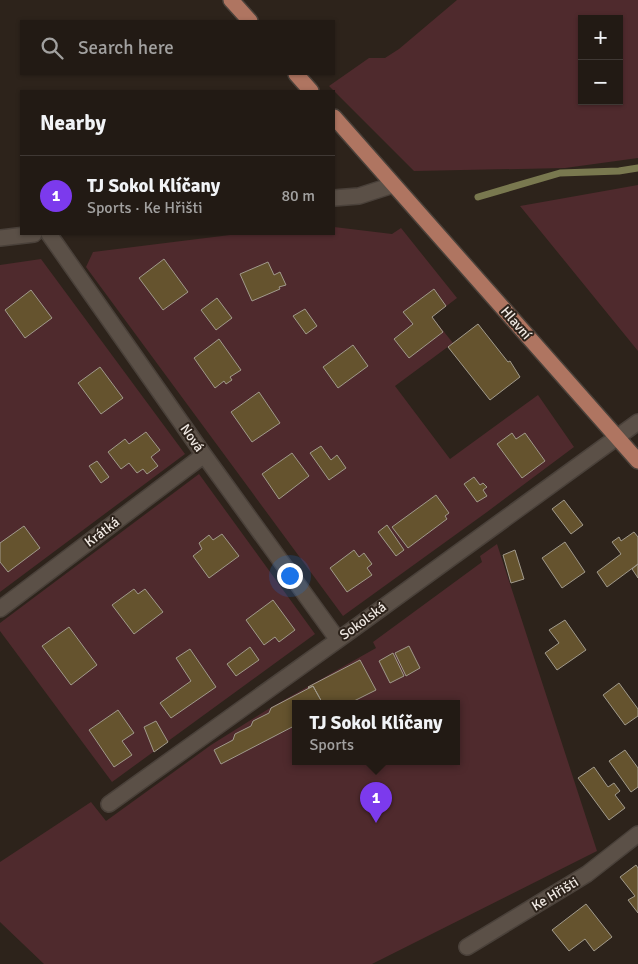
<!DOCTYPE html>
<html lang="en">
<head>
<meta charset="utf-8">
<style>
	body { margin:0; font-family:Signika,sans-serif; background:#2a231d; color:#f1f3f6 }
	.controls { position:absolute; right:15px; top:15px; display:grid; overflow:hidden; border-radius:0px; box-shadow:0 1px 4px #0004 }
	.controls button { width:45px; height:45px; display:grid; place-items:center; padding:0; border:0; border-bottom:1px solid #3f3834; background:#221a14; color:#f1f3f6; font:25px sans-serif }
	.you { position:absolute; left:289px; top:575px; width:18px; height:18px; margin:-12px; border:4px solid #fff; border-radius:50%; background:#1a73e8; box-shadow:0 0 0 8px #1a73e833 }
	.badge { display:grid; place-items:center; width:32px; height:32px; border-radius:50%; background:#7c3aed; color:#fff; font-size:16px; font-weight:700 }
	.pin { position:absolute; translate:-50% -41px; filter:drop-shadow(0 1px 2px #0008) }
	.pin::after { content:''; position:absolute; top:26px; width:18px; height:15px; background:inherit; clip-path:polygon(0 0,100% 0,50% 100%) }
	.popup { position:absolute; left:292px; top:700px; width:168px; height:65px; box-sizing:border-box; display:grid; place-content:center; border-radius:0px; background:#221a14; filter:drop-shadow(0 1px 4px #0005); font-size:16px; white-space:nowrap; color:#a2a1a0 }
	.popup b { font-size:19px; color:#f1f3f6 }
	.popup::after { content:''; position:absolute; left:50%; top:100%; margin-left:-10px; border:10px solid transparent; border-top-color:#221a14 }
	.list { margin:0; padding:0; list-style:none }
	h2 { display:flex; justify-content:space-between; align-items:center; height:65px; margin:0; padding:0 20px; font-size:21px }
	h2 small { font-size:16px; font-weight:400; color:#a2a1a0 }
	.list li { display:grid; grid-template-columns:32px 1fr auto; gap:15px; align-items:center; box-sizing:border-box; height:80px; padding:0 20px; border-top:1px solid #3f3834 }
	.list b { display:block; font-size:19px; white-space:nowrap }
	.list p { margin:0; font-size:16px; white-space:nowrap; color:#a2a1a0 }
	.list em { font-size:16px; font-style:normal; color:#a2a1a0 }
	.icon { flex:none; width:28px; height:28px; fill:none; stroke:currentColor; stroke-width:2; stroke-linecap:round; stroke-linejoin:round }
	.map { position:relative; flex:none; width:638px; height:964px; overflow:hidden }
	.search { position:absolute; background:#221a14; box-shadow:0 1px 4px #0004; left:20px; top:20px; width:315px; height:55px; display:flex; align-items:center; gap:12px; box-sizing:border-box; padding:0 18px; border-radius:0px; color:#a2a1a0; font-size:19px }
	.panel { position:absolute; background:#221a14; box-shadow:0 1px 4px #0004; left:20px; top:90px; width:315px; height:145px; border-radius:0px }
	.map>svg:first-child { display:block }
	.green { fill:#4f2a2d; fill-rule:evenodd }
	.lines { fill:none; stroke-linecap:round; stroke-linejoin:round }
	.stream { stroke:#79784f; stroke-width:7 }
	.building { fill:#65532e; stroke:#a19a8c }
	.minor-casing { stroke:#4a413a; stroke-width:18 }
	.major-casing { stroke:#4a413a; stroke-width:18 }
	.minor { stroke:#5b5047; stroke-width:15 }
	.major { stroke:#af7561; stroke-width:15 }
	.labels { text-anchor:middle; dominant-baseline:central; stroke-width:4; stroke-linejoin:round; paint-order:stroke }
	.street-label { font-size:14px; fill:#f0e9e3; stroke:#2d231b }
</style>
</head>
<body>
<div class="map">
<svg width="638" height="964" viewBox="0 0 638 964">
	<rect width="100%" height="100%" fill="#2d231b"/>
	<path class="green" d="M 457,0 L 638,0 L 638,158 L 565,168 L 414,171 L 329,86 L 369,58 L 385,58 L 399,49 ZM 582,19 L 619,19 L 619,101 L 582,101 Z
		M 638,185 L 638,351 L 520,206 Z
		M 334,227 L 392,234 L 401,228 L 457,298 L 432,317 L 453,343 L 395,386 L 450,459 L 538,395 L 574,447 L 487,512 L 343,616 L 86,267 L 93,252 L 238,234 L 334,234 Z
		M 41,259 L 185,454 L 0,592 L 0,265 Z
		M 199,474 L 315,634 L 112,782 L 0,631 L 0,623 Z
		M 497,544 L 597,851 L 372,964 L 44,964 L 0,922 L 0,862 L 91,802 L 106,821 L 211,745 L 270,708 L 376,648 L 373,642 L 482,562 L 480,556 ZM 296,704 L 456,704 L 456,762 L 296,762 Z"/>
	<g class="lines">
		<path class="stream" d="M 478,197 L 560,173 L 619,171 L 638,168"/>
	</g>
	<path class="building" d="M 164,259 L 188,292 L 163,310 L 139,278 Z
		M 268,262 L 274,275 L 280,272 L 286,285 L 279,287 L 280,289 L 252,301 L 240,274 Z
		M 434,289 L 446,306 L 432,317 L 443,332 L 409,358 L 394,339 L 413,324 L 403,312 Z
		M 31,290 L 52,318 L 25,338 L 5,310 Z
		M 217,298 L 232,318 L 216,330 L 201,310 Z
		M 305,309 L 317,326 L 306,334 L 293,316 Z
		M 478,324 L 508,362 L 510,361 L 520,377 L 490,400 L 448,347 Z
		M 219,339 L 241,370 L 230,377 L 232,380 L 226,384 L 224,381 L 215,388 L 194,358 Z
		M 353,345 L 368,366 L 338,388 L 323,367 Z
		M 100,367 L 123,398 L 101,414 L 78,383 Z
		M 259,392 L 280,423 L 252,442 L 231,412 Z
		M 146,432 L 160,450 L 151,457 L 158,466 L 147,474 L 143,469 L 137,473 L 129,463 L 121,469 L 108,452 L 125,439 L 129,444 Z
		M 512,433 L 516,439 L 525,433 L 545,461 L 522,478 L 497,444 Z
		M 321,446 L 331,460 L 337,455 L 346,468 L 329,480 L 310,453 Z
		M 292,453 L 309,476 L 279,499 L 262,474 Z
		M 97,461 L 109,477 L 101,483 L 89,466 Z
		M 474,477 L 480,485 L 483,483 L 487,487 L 483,490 L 487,496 L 477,502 L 464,484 Z
		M 436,495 L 449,513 L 445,516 L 447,519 L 408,548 L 392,527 Z
		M 564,500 L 583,525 L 571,534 L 552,509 Z
		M 387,525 L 404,550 L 396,556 L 378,532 Z
		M 24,526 L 40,548 L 8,572 L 0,562 L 0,543 Z
		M 634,532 L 638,537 L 638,564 L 607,587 L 597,572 L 621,554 L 612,542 L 619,537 L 621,541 Z
		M 222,534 L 239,556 L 209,578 L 193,556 L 202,549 L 199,543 L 209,535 L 213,540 Z
		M 565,542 L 585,572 L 562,588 L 542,558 Z
		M 354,550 L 359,557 L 364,553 L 372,564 L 367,568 L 372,575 L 347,592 L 330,568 Z
		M 515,550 L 524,579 L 511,583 L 503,555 Z
		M 638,564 L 638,578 L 632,569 Z
		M 134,589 L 138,594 L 145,589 L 163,612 L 134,634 L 112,605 Z
		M 273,600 L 295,630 L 279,642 L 275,637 L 264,645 L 246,620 Z
		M 565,620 L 586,650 L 557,670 L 545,653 L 559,643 L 549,630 Z
		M 69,627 L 97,665 L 71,685 L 42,646 Z
		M 409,646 L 420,668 L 406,676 L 395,653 Z
		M 250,647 L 259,660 L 236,676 L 227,664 Z
		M 190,649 L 216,687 L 171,718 L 160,703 L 191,681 L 176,658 Z
		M 393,653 L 404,676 L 390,683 L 379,661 Z
		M 360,660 L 376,690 L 348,704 L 323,704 L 313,686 L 309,688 L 308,687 Z
		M 619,683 L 638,709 L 638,716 L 625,725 L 603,695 Z
		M 313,686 L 323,704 L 296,704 L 296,725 L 221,764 L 214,750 L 233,740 L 235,734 L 251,726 L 253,721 L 269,713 L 271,708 Z
		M 118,710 L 134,733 L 122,741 L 132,755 L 114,767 L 89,730 Z
		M 156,721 L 168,742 L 154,752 L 144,727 Z
		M 625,750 L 638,768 L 638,787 L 631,792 L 609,761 Z
		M 594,767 L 608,787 L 614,783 L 620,791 L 615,795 L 625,808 L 609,820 L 578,778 Z
		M 636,865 L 638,868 L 638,913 L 628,900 L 635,896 L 620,877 Z
		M 586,904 L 612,937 L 594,951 L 585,939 L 569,951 L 552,930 Z"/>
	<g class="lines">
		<g class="minor-casing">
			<path id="minor" d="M 334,198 L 359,196 L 393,185
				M 49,234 L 204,455 L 338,640
				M 0,238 L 34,234
				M 0,609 L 204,455
				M 109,804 L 338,640 L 638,422
				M 467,947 L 587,874 L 638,834"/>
		</g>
		<g class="major-casing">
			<path id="major" d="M 231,0 L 250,21
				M 296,74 L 311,91
				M 334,117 L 638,461"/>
		</g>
		<use href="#minor" class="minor"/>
		<use href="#major" class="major"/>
	</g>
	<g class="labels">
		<g class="street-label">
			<text transform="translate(516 323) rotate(49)">Hlavní</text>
			<text transform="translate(192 438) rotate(55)">Nová</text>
			<text transform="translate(102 532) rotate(-37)">Krátká</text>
			<text transform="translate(363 621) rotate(-36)">Sokolská</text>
			<text transform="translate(555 894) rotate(-31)">Ke Hřišti</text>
		</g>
	</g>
</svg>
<div class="controls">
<button>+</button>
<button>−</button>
</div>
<div class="you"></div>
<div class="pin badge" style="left:376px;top:823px">1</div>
<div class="popup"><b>TJ Sokol Klíčany</b>Sports</div>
<div class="search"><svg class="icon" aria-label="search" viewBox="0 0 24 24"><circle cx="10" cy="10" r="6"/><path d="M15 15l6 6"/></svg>Search here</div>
<section class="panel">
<h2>Nearby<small></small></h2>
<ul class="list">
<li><span class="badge">1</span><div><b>TJ Sokol Klíčany</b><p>Sports · Ke Hřišti</p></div><em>80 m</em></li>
</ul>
</section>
</div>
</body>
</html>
